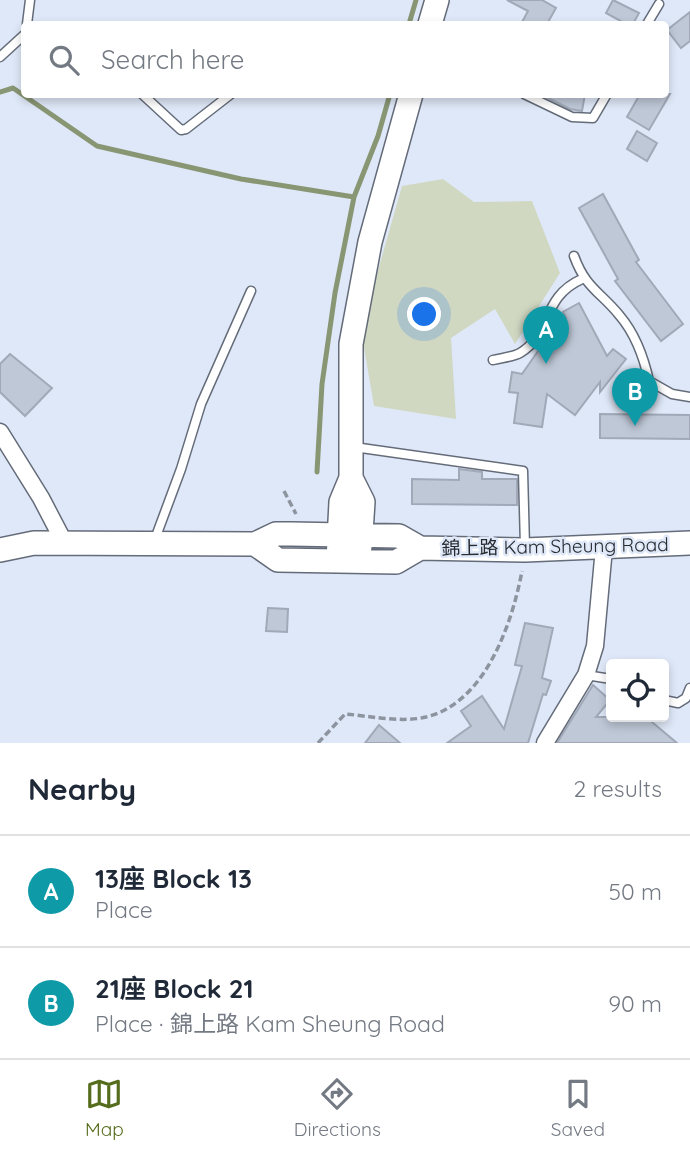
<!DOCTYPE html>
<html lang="en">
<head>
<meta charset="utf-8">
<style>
	body { margin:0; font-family:Quicksand,"Noto Sans TC",sans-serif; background:#f2f2f3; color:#1f2937 }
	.controls { position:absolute; right:21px; bottom:21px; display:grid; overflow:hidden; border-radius:7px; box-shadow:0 4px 10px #0003 }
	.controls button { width:63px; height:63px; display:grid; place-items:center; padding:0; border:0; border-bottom:2px solid #e0e1e3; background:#fff; color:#1f2937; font:35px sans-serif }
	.you { position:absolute; left:425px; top:315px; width:24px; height:24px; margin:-18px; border:5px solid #fff; border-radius:50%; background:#1a73e8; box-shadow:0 0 0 10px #1a73e833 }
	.badge { display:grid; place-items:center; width:46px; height:46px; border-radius:50%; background:#556c1d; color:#fff; font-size:23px; font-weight:700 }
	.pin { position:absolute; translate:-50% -58px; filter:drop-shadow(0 2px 4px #0008) }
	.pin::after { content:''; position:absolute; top:37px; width:24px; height:21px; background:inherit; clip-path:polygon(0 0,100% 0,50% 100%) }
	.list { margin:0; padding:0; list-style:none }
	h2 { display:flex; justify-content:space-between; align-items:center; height:91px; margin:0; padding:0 28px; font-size:30px }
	h2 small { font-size:23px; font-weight:400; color:#747a83 }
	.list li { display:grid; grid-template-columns:46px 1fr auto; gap:21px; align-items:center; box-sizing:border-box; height:112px; padding:0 28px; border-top:2px solid #e0e1e3 }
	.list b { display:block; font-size:26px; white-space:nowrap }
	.list p { margin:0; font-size:23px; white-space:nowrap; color:#747a83 }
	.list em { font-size:23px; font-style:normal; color:#747a83 }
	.icon { flex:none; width:38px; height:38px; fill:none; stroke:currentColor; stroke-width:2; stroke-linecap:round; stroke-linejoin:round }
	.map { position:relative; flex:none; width:690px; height:743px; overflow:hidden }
	.search { position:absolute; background:#fff; box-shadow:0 4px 10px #0003; left:21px; right:21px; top:21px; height:77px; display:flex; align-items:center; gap:18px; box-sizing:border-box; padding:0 24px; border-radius:7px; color:#747a83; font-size:26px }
	.sheet { height:315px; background:#fff }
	nav { display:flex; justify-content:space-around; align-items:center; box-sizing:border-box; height:98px; border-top:2px solid #e0e1e3; background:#fff; font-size:19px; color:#747a83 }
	nav a { display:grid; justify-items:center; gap:4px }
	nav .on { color:#556c1d }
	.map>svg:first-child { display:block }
	.green { fill:#d0d8c2 }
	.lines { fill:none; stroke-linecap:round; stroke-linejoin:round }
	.stream { stroke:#899674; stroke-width:5 }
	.building { fill:#bfc8d7; stroke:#a1a9b8; stroke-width:2 }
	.lane-casing { stroke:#646b79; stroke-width:11 }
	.street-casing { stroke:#646b79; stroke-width:19 }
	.secondary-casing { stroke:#646b79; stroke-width:26 }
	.path { stroke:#8d949f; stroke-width:3.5; stroke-dasharray:7 3.5; stroke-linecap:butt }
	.lane { stroke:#fff; stroke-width:8 }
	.street { stroke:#fff; stroke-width:16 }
	.secondary { stroke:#fff; stroke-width:23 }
	.labels { text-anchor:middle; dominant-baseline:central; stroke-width:5; stroke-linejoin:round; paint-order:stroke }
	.street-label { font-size:19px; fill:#272b30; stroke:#dfe8f8 }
</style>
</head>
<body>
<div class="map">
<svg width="690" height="743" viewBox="0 0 690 743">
	<rect width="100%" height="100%" fill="#dfe8f8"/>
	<path class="green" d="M 443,179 L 474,202 L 532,201 L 560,273 L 515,344 L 495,309 L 451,338 L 456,419 L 374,406 L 361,330 L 402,186 Z"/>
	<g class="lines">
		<path class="stream" d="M 409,24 L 416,0
			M 0,92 L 13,88 L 97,146 L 241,179 L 354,197
			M 317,472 L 322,384 L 335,293 L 354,197 L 378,136 L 390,94"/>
	</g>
	<path class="building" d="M 507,0 L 542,0 L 556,8 L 547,24 L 521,24 L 528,11 Z
		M 613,0 L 639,13 L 633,24 L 626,24 L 606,13 Z
		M 690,12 L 690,41 L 681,48 L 667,30 Z
		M 540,94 L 585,94 L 582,111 L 570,109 Z
		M 640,94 L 670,94 L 649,130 L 627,117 Z
		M 637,131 L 657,143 L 647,161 L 627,149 Z
		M 603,194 L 639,260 L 636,262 L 683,324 L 661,341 L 615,281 L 618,279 L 579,208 Z
		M 579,303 L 607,356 L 613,349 L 626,359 L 600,392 L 600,382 L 575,415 L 547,394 L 542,427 L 514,423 L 518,393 L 509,392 L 512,372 L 522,374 L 559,321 L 566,318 L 563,312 Z
		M 10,354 L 52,388 L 25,416 L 0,392 L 0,364 Z
		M 600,414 L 690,415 L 690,439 L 600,438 Z
		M 459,469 L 482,472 L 482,479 L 517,479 L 517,505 L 412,504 L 412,479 L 459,480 Z
		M 268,608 L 288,609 L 287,632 L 266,631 Z
		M 525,623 L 553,628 L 542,678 L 551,681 L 546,695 L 543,694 L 528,743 L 447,743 L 471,726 L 461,711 L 482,696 L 504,729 L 522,666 L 515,665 Z
		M 593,685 L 610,700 L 596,717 L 646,717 L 677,743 L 557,743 Z
		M 379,725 L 400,743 L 365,743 Z"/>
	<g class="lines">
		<g class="lane-casing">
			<path id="lane" d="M 27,24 L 30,0
				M 647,24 L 659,4
				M 0,57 L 24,35
				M 142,94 L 181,130 L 186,129 L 231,94
				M 524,94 L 572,117 L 593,118 L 607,94
				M 574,256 C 586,289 601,292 620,316 C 636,335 644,358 649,381 L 672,394 L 690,397
				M 493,360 C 501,358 513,357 520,353 C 552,334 541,297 582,279
				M 354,447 L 523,471 L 525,547
				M 155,539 L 181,469 L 201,404 L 251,291
				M 586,675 L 611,679
				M 664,700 L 678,703 L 686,698 L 690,688"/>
		</g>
		<g class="street-casing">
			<path id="street" d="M 0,432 L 41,498 L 65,544
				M 545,743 L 586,675 L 595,646 L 604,548"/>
		</g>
		<g class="secondary-casing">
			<path id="secondary" d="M 430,24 L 437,0
				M 351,478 L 363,502 L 360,547
				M 255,544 L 278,560 L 396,562 L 420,548
				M 0,550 L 34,543 L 255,544 L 276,534 L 291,534 L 399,536 L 420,548 L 525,550 L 690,543
				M 338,560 L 341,502 L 351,478 L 351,344 L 370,242 L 411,94"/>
		</g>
		<path class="path" d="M 284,491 L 296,514
			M 318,743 L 345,714 C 370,716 402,723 426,717 C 485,703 512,624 522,571"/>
		<use href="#lane" class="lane"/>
		<use href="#street" class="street"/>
		<use href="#secondary" class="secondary"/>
	</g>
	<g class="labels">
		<g class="street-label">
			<text transform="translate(555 546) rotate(-1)">錦上路 Kam Sheung Road</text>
		</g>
	</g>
</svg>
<div class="controls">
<button><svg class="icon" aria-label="locate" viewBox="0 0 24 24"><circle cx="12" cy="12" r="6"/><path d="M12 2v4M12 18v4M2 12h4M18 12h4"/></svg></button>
</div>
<div class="you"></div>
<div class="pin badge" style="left:546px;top:364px;background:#0f9aa8">A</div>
<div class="pin badge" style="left:635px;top:426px;background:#0f9aa8">B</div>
<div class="search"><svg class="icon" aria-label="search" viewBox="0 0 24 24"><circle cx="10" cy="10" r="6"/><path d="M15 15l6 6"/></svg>Search here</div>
</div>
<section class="sheet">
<h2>Nearby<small>2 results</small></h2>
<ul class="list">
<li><span class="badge" style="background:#0f9aa8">A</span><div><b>13座 Block 13</b><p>Place</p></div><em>50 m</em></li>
<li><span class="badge" style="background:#0f9aa8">B</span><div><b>21座 Block 21</b><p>Place · 錦上路 Kam Sheung Road</p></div><em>90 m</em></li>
</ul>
</section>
<nav>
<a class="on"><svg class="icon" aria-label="map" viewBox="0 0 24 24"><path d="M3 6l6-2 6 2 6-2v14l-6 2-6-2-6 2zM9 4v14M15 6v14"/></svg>Map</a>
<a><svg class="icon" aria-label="directions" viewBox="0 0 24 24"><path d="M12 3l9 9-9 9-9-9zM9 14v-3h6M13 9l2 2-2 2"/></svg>Directions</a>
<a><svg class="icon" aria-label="saved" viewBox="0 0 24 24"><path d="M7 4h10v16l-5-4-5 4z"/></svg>Saved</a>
</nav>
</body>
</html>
